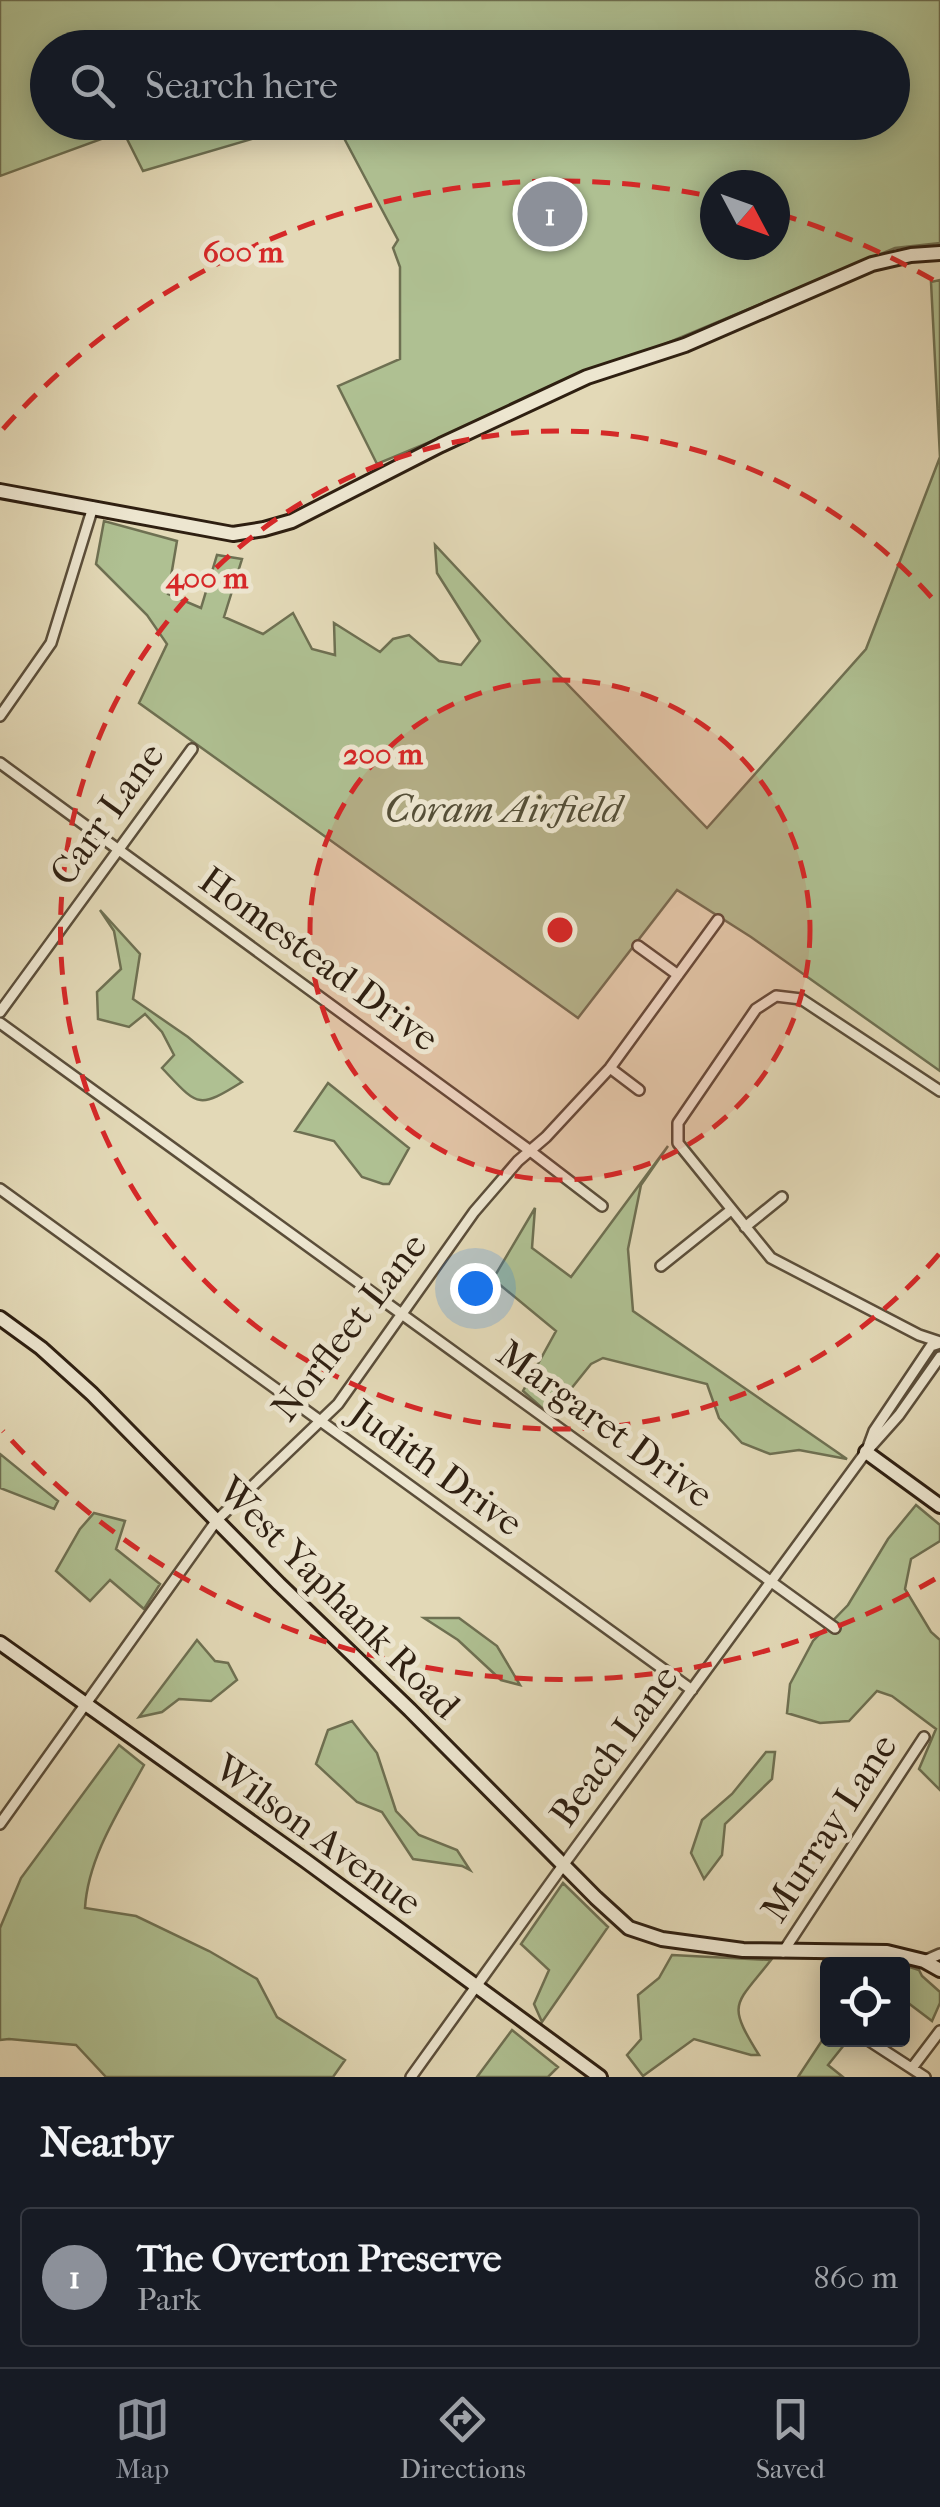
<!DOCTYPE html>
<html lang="en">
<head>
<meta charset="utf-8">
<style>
	body { margin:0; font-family:"IM FELL French Canon",serif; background:#20242c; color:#f1f3f6 }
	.controls { position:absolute; right:30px; bottom:30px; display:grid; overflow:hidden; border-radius:10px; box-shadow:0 5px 25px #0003 }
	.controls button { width:90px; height:90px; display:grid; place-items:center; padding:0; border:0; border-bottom:2px solid #363941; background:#171b24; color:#f1f3f6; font:50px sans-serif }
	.compass { position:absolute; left:700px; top:170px; width:90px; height:90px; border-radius:50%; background:#171b24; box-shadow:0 5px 25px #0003; rotate:131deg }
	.you { position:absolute; left:475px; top:1288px; width:35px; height:35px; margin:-25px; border:8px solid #fff; border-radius:50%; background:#1a73e8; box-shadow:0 0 0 15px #1a73e833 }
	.badge { display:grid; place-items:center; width:65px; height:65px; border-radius:50%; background:#8c9099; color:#fff; font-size:32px; font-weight:700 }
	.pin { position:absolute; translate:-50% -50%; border:5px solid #fff; box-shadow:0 2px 10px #0006 }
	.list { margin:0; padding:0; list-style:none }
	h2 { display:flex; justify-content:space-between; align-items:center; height:130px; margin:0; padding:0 40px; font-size:42px }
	h2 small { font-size:32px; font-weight:400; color:#9ea1a6 }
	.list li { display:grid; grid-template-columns:65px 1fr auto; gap:30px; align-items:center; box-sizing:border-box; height:140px; margin:0 20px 20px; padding:0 20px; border:2px solid #363941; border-radius:10px }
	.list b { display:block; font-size:38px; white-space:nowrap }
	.list p { margin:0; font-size:32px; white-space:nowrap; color:#9ea1a6 }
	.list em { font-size:32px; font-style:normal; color:#9ea1a6 }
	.icon { flex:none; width:55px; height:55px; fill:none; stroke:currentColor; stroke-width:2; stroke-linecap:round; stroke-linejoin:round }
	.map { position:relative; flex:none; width:940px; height:2077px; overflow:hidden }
	.search { position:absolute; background:#171b24; box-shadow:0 5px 25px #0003; left:30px; right:30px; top:30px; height:110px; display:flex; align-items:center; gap:25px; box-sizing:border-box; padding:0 35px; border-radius:55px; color:#9ea1a6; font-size:38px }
	.sheet { height:290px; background:#171b24 }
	nav { display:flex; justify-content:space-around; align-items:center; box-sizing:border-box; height:140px; border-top:2px solid #363941; background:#171b24; font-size:28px; color:#9ea1a6 }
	nav a { display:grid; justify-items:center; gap:5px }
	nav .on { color:#8c9099 }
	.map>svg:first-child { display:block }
	.green { fill:#afc092; stroke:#6e7052; stroke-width:2.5; fill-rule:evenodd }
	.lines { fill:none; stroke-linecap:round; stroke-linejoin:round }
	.street-casing { stroke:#5b4e3a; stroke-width:14 }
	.secondary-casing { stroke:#2e1f11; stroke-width:18 }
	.street { stroke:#ede6d0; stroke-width:9 }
	.secondary { stroke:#ede6d0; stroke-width:12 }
	.ring { fill:none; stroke:#d62828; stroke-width:5; stroke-dasharray:18 12 }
	.labels { text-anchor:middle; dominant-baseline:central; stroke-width:10; stroke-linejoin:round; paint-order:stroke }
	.park-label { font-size:38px; font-style:italic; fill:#554f38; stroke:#ede6d0 }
	.street-label { font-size:38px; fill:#2e1f11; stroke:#ede6d0 }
	.centre { fill:#d62828; stroke:#ede6d0; stroke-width:5 }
	.ring-label { font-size:30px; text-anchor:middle; font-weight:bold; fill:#d62828; stroke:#ede6d0; stroke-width:10; stroke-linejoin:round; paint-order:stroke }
</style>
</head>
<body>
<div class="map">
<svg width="940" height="2077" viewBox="0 0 940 2077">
	<rect width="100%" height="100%" fill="#e3d9b7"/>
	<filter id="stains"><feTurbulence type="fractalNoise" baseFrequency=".002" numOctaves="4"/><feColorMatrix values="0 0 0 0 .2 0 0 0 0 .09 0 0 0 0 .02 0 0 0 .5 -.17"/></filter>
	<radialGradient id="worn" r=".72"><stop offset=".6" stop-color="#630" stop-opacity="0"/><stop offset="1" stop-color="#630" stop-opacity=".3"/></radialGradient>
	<path class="green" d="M 0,0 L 940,0 L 940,243 L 895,248 L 377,464 L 338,386 L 400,359 L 400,267 L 393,248 L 398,240 L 336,123 L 892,122 L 892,48 L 48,48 L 48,122 L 306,123 L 143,171 L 123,131 L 0,176 ZM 715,185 L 775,185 L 775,245 L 715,245 Z
		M 940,280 L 940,1071 L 751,937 L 677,890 L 578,1018 L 139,703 L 167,644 L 147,615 L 96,564 L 104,521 L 177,541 L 168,594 L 201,608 L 217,555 L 242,559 L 224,617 L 263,634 L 293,613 L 312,649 L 335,655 L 334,623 L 380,652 L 393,639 L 409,635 L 439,661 L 461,665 L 480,641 L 437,573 L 435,545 L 509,624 L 707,828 L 866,649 L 940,457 L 931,282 Z
		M 100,910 L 140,954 L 133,999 L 188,1037 L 242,1082 C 197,1110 198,1106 162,1068 L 174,1055 L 162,1032 L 145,1014 L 129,1027 L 98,1019 L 97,992 L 121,969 L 114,931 Z
		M 328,1083 L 409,1148 L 389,1184 L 383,1184 L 362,1177 L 334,1141 L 295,1131 Z
		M 668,1146 L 641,1185 L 628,1249 L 633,1311 L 847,1459 L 799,1450 L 770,1454 L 742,1443 L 719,1418 L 707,1384 L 603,1358 L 591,1364 L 550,1415 L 523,1391 L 556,1331 L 493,1279 L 535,1208 L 532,1248 L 571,1277 Z
		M 0,1454 L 58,1501 L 54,1509 L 0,1488 Z
		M 916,1505 L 940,1525 L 940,1541 L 911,1559 L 905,1589 L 931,1632 L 940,1640 L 940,1790 L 919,1769 L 936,1729 L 892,1696 L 877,1691 L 849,1721 L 820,1723 L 787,1713 L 790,1684 L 813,1641 L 848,1605 L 888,1539 Z
		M 94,1513 L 125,1521 L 116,1549 L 160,1584 L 144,1609 L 110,1580 L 90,1601 L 56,1571 L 80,1529 Z
		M 424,1618 L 459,1618 L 497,1646 L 520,1685 L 501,1680 L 458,1640 Z
		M 197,1640 L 215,1661 L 228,1663 L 237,1680 L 211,1701 L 179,1699 L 162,1712 L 139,1717 Z
		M 352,1721 L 377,1753 L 396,1811 L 419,1835 L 457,1850 L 470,1870 L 462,1866 L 413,1859 L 382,1812 L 357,1802 L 316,1764 L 328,1730 Z
		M 119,1745 L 144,1765 C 120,1809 88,1857 85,1908 L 136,1916 L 209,1951 L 257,1979 L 277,2017 L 345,2060 L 333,2077 L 106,2077 L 76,2045 L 9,2039 L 0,2040 L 0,1928 L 21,1878 Z
		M 766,1752 L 775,1752 L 772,1779 L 725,1824 L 722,1855 L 704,1879 L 691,1853 L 702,1820 L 732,1794 Z
		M 563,1883 L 608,1927 L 542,2022 L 534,2004 L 549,1970 L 521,1944 Z
		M 672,1955 L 771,1960 C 735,2006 726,2002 759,2055 L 751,2055 L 694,2039 L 643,2076 L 627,2055 L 641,2039 L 638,1995 L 659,1978 Z
		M 823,1958 C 860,1960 883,1957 919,1970 L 922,1976 L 940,1992 L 940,2003 L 932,2021 L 903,1999 L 902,1964 L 828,1964 L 827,1999 Z
		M 512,2030 L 558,2067 L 548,2077 L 477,2077 Z
		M 827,2033 L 828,2040 L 848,2040 L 828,2065 L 843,2077 L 798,2077 Z"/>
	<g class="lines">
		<g class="street-casing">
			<path id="street" d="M 0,716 L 51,643 L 93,507
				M 0,763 L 529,1150 L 602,1206
				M 638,946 L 678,975
				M 0,1012 L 192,749
				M 0,1023 L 835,1628
				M 610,1068 L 639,1090
				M 940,1091 L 801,999 L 776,996 L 756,1009 L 678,1123 L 678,1143 L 771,1258 L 919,1335 L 940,1342
				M 0,1189 L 692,1690
				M 745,1227 L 782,1197
				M 661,1266 L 731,1210
				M 867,1450 L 874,1431 L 931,1346 L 940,1343
				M 0,1824 L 217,1520 L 338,1404 L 474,1212 L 518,1161 L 546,1137 L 610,1068 L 718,920
				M 783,1952 L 924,1737
				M 924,1961 L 940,1954
				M 868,2040 L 925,2077
				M 912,2068 L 940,2031
				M 411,2077 L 564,1864 L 866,1452 L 899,1415 L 940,1357"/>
		</g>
		<g class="secondary-casing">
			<path id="secondary" d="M 0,491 L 233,534 L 264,529 L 292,521 L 441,445 L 587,377 L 685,345 L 872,264 L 911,255 L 940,253
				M 0,1318 L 41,1348 L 92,1394 L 279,1584 L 410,1710 L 596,1898 L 629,1928 L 662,1939 L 743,1950 L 887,1952 L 924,1961 L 940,1970
				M 866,1452 L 940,1506
				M 0,1643 L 306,1861 L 600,2077"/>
		</g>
		<use href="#street" class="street"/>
		<use href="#secondary" class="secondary"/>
	</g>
	<circle cx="560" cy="930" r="250" fill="#d62828" fill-opacity=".12"/>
	<g class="ring">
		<circle cx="560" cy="930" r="250"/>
		<path d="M939 1254A499 499 0 1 1 939 606"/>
		<path d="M935 1579A749 749 0 0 1 3 1431M3 429A749 749 0 0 1 709 196M779 214A749 749 0 0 1 935 281"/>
	</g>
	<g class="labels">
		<g class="park-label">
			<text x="503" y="809">Coram Airfield</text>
		</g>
		<g class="street-label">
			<text transform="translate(107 814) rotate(-54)">Carr Lane</text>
			<text transform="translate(319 959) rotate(36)">Homestead Drive</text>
			<text transform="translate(349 1327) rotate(-52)">Norfleet Lane</text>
			<text transform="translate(605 1424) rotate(36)">Margaret Drive</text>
			<text transform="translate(436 1468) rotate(36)">Judith Drive</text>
			<text transform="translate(339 1598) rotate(45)">West Yaphank Road</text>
			<text transform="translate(614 1746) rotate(-54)">Beach Lane</text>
			<text transform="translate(829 1828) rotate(-57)">Murray Lane</text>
			<text transform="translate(318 1835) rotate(36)">Wilson Avenue</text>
		</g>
	</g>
	<circle cx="560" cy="930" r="15" class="centre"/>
	<g class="ring-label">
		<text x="243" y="262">600 m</text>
		<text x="207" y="588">400 m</text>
		<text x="383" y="764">200 m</text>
	</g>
	<rect width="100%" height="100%" filter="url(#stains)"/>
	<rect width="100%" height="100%" fill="url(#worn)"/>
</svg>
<div class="controls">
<button><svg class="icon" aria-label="locate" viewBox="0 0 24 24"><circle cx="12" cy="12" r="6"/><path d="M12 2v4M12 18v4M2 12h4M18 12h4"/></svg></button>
</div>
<svg class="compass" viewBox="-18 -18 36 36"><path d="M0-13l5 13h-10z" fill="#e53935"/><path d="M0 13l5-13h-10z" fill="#9ea1a6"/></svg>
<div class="you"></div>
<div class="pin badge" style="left:550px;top:214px">1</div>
<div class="search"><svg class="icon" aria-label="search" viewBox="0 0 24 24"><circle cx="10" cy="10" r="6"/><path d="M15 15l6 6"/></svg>Search here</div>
</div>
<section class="sheet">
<h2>Nearby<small></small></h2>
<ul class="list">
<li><span class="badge">1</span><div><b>The Overton Preserve</b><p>Park</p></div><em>860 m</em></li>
</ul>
</section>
<nav>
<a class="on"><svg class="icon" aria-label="map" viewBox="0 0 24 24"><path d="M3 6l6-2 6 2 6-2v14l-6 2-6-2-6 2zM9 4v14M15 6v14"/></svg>Map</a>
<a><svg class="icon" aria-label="directions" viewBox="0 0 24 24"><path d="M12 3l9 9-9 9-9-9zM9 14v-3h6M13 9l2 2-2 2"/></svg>Directions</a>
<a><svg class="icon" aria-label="saved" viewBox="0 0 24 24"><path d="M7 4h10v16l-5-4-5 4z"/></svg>Saved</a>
</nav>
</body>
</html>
